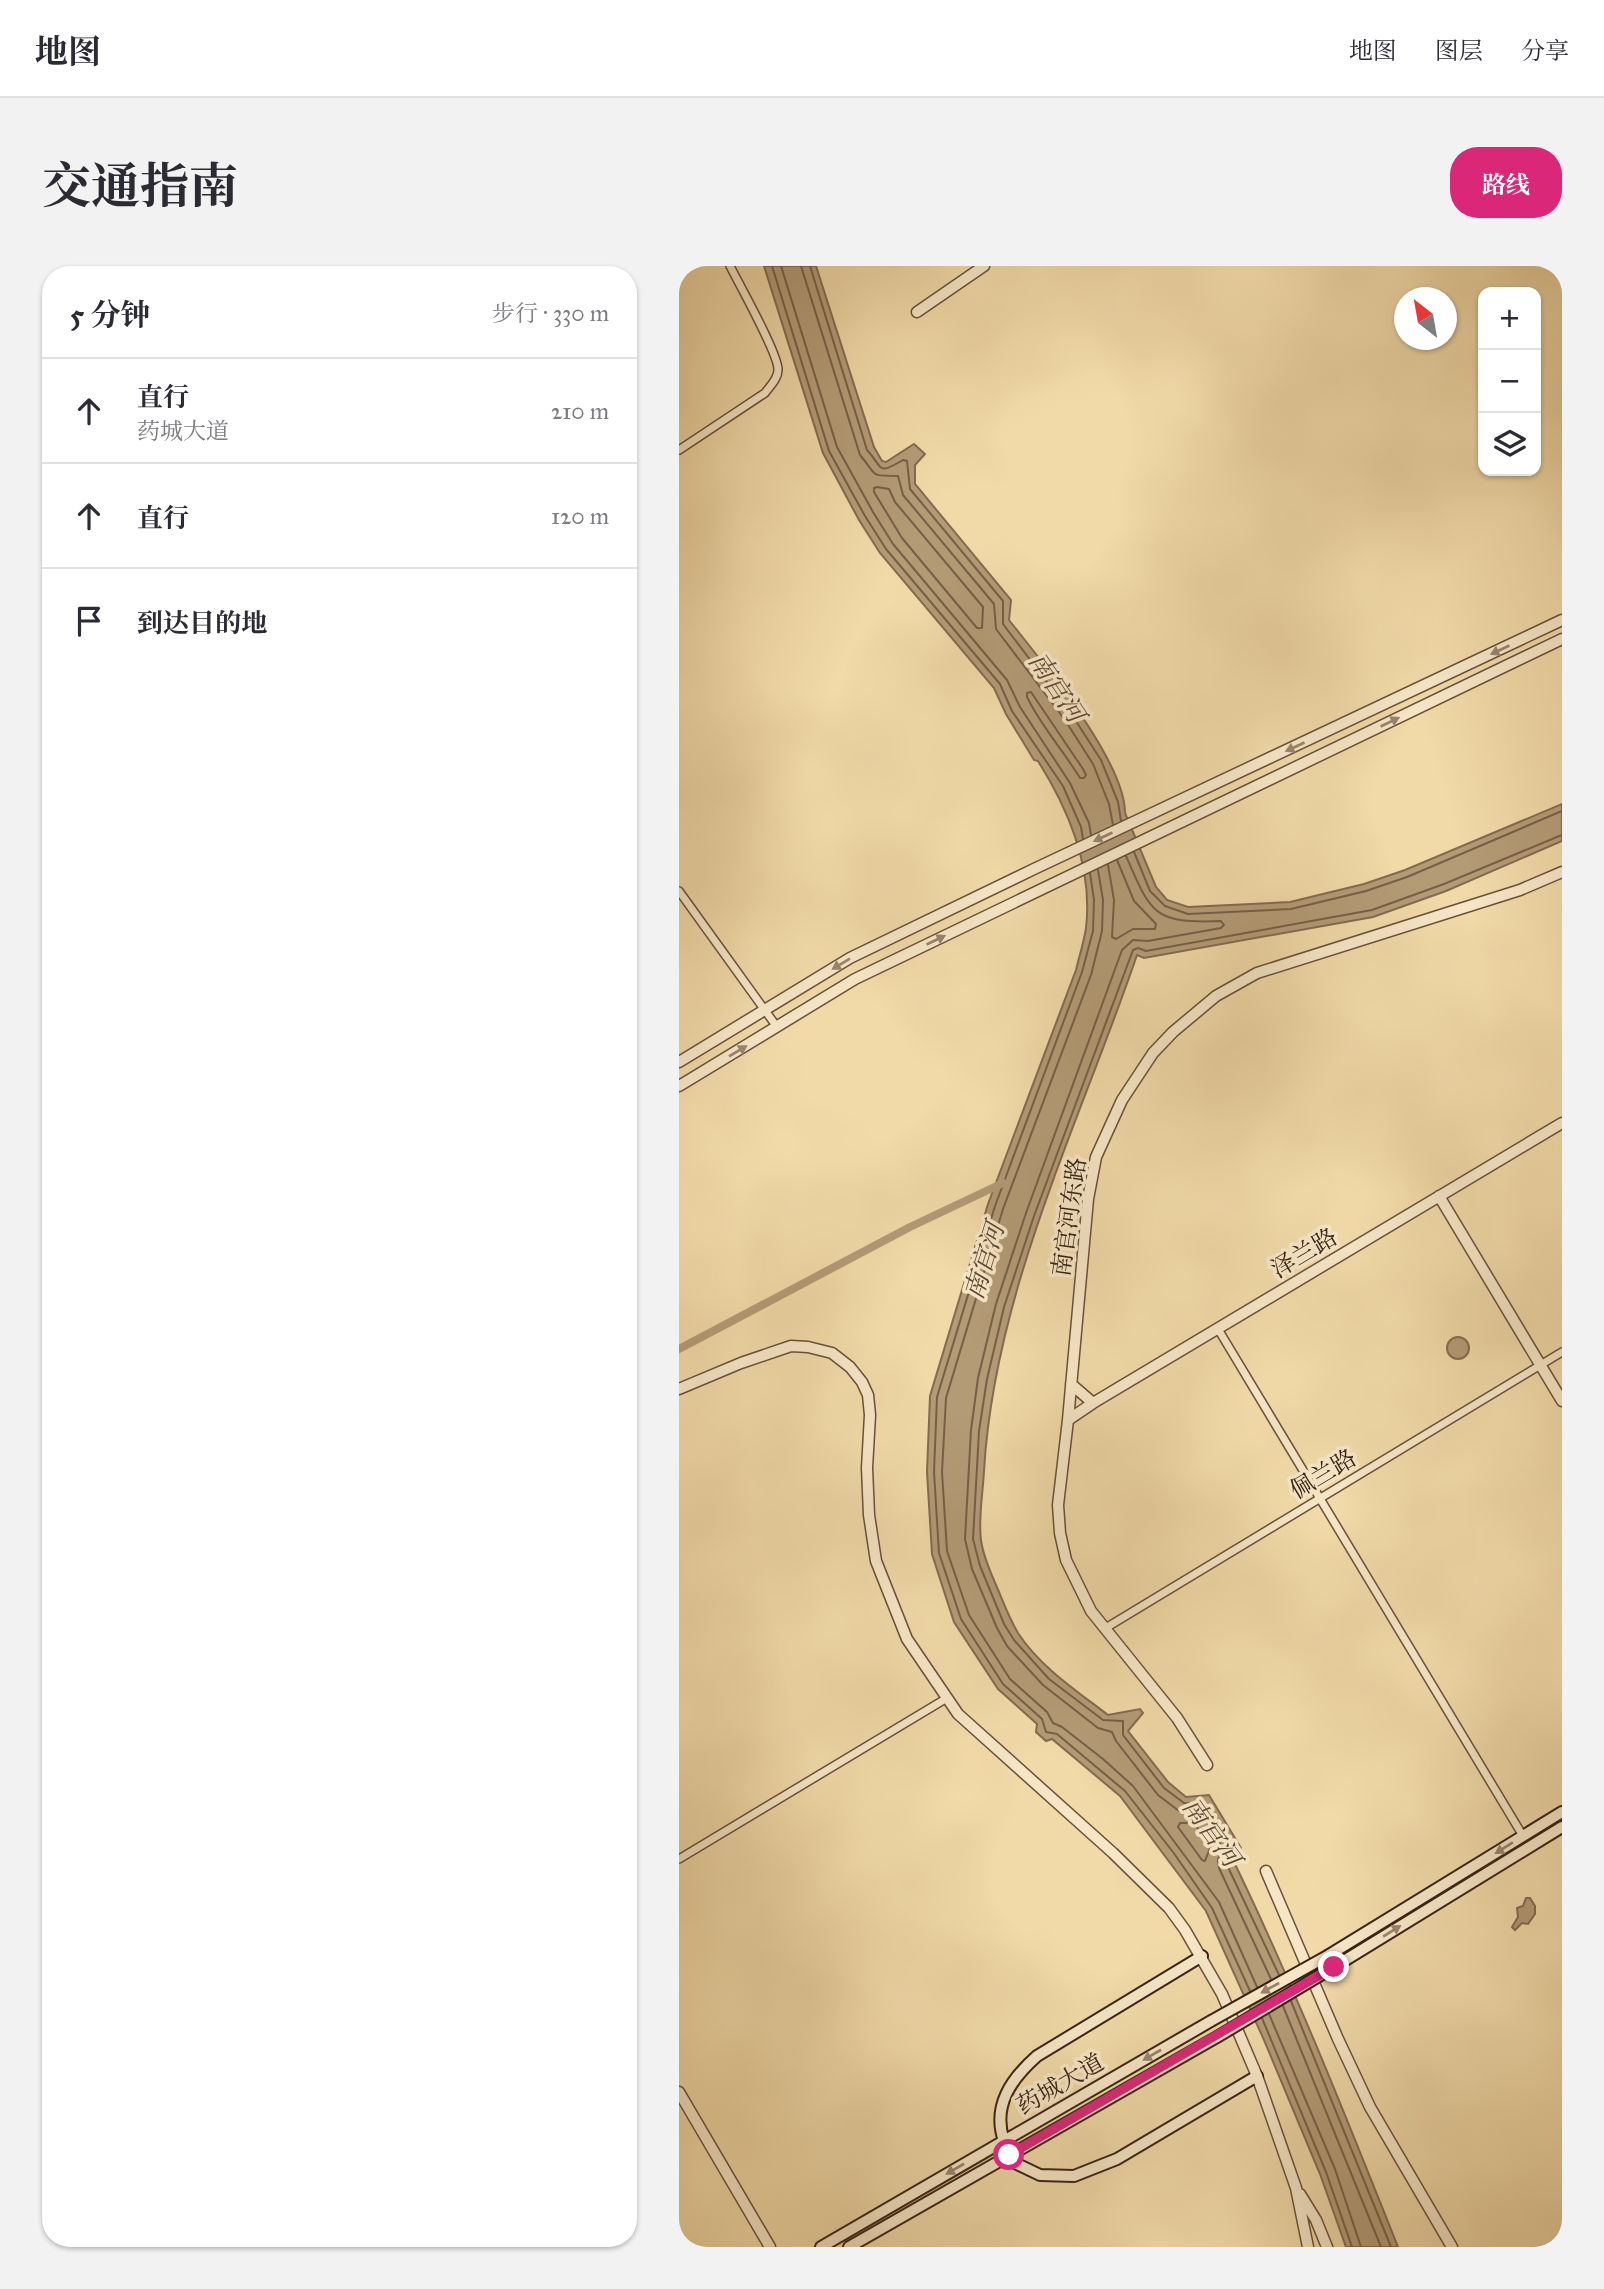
<!DOCTYPE html>
<html lang="zh">
<head>
<meta charset="utf-8">
<style>
	body { margin:0; font-family:"IM FELL Great Primer","Noto Serif SC",serif; background:#f2f2f3; color:#2b2b33 }
	.controls { position:absolute; right:21px; top:21px; display:grid; overflow:hidden; border-radius:14px; box-shadow:0 2px 5px #0004 }
	.controls button { width:63px; height:63px; display:grid; place-items:center; padding:0; border:0; border-bottom:2px solid #e1e1e2; background:#fff; color:#2b2b33; font:35px sans-serif }
	.compass { position:absolute; left:715px; top:21px; width:63px; height:63px; border-radius:50%; background:#fff; box-shadow:0 2px 5px #0004; rotate:329deg }
	.stop { position:absolute; width:21px; height:21px; margin:-16px; border:5px solid #db2777; border-radius:50%; background:#fff }
	.stop.end { background:#db2777; border-color:#fff; box-shadow:0 2px 7px #0008 }
	.list { margin:0; padding:0; list-style:none }
	h2 { display:flex; justify-content:space-between; align-items:center; height:91px; margin:0; padding:0 28px; font-size:30px }
	h2 small { font-size:23px; font-weight:400; color:#7c7c81 }
	.list li { display:grid; grid-template-columns:46px 1fr auto; gap:21px; align-items:center; box-sizing:border-box; height:105px; padding:0 28px; border-top:2px solid #e1e1e2 }
	.list b { display:block; font-size:26px; white-space:nowrap }
	.list p { margin:0; font-size:23px; white-space:nowrap; color:#7c7c81 }
	.list em { font-size:23px; font-style:normal; color:#7c7c81 }
	.icon { flex:none; width:38px; height:38px; fill:none; stroke:currentColor; stroke-width:2; stroke-linecap:round; stroke-linejoin:round }
	.map { position:relative; flex:none; width:883px; height:1981px; overflow:hidden; border-radius:28px }
	header { display:flex; align-items:center; gap:42px; box-sizing:border-box; height:98px; padding:0 35px; background:#fff; border-bottom:2px solid #e1e1e2 }
	header strong { font-size:33px }
	nav { display:flex; gap:38px; margin-inline-start:auto; font-size:24px }
	.intro { display:flex; align-items:center; justify-content:space-between; box-sizing:border-box; height:168px; padding:0 42px }
	h1 { margin:0; font-size:49px }
	.button { padding:18px 32px; border-radius:28px; background:#db2777; color:#fff; font-size:24px; font-weight:700 }
	main { display:flex; gap:42px; padding:0 42px }
	aside { flex:1; background:#fff; border-radius:28px; box-shadow:0 2px 5px #0004 }
	.map>svg:first-child { display:block }
	.water { fill:#b39b76; stroke:#836b4f; stroke-width:2 }
	.lines { fill:none; stroke-linecap:round; stroke-linejoin:round }
	.shore { stroke:#765f46; stroke-width:2 }
	.canal { stroke:#b39b76; stroke-width:8 }
	.minor-casing { stroke:#68503a; stroke-width:10 }
	.tertiary-casing { stroke:#68503a; stroke-width:13 }
	.secondary-casing { stroke:#3a2315; stroke-width:14 }
	.minor { stroke:#f6e6c6; stroke-width:7 }
	.tertiary { stroke:#f6e6c6; stroke-width:10 }
	.secondary { stroke:#f6e6c6; stroke-width:10 }
	.secondary-bridge-casing { stroke:#3a2315; stroke-width:14; stroke-linecap:butt }
	.secondary-bridge { stroke:#f6e6c6; stroke-width:10 }
	.oneway { fill:#98846e }
	.route { stroke:#db2777; stroke-width:9 }
	.labels { text-anchor:middle; dominant-baseline:central; stroke-width:7; stroke-linejoin:round; paint-order:stroke }
	.street-label { font-size:24px; fill:#3a2315; stroke:#f6e6c6 }
	.water-label { font-size:26px; font-style:italic; fill:#5e4732; stroke:#f6e6c6 }
</style>
</head>
<body>
<header>
<strong>地图</strong>
<nav><a>地图</a><a>图层</a><a>分享</a></nav>
</header>
<div class="intro"><h1>交通指南</h1><a class="button">路线</a></div>
<main>
<aside>
<h2>5 分钟<small>步行 · 330 m</small></h2>
<ul class="list">
<li><svg class="icon" aria-label="ahead" viewBox="0 0 24 24"><path d="M12 20V5M6 11l6-6 6 6"/></svg><div><b>直行</b><p>药城大道</p></div><em>210 m</em></li>
<li><svg class="icon" aria-label="ahead" viewBox="0 0 24 24"><path d="M12 20V5M6 11l6-6 6 6"/></svg><div><b>直行</b></div><em>120 m</em></li>
<li><svg class="icon" aria-label="arrive" viewBox="0 0 24 24"><path d="M6 21V4h12l-3 4 3 4H6"/></svg><div><b>到达目的地</b></div></li>
</ul>
</aside>
<div class="map">
<svg width="883" height="1981" viewBox="0 0 883 1981">
	<rect width="100%" height="100%" fill="#f1d9a8"/>
	<filter id="stains"><feTurbulence type="fractalNoise" baseFrequency=".00286" numOctaves="4"/><feColorMatrix values="0 0 0 0 .2 0 0 0 0 .09 0 0 0 0 .02 0 0 0 .5 -.17"/></filter>
	<radialGradient id="worn" r=".72"><stop offset=".6" stop-color="#630" stop-opacity="0"/><stop offset="1" stop-color="#630" stop-opacity=".3"/></radialGradient>
	<path class="water" d="M 85,0 L 137,0 L 195,181 L 203,195 L 207,196 L 235,178 L 246,188 L 236,199 L 236,218 L 332,334 L 330,354 C 363,396 446,495 446,547 L 477,621 L 488,634 L 509,641 L 611,636 L 685,618 L 726,604 L 883,538 L 883,575 L 767,625 L 694,651 L 465,692 L 458,689 C 401,856 315,1027 305,1205 C 304,1227 299,1252 302,1274 C 304,1290 311,1305 317,1319 C 324,1335 330,1352 339,1367 C 361,1401 398,1425 429,1449 L 461,1443 L 464,1447 L 449,1465 L 489,1516 L 507,1531 L 530,1529 L 562,1582 L 555,1596 C 616,1722 667,1851 719,1981 L 667,1981 L 641,1908 L 585,1774 L 527,1645 L 441,1530 L 373,1473 L 367,1475 L 357,1466 L 358,1458 L 319,1423 L 275,1356 L 253,1288 L 248,1206 L 251,1130 L 309,938 L 397,704 C 400,691 405,676 407,662 C 414,602 390,544 359,495 L 355,494 L 327,448 L 315,422 L 201,287 L 180,254 L 144,187 Z
		M768 1082a11 11 0 1 1 22 0a11 11 0 1 1-22 0Z
		M 847,1632 L 851,1632 L 856,1640 L 856,1648 L 849,1658 L 843,1657 L 836,1664 L 833,1661 L 839,1651 L 838,1642 L 844,1640 Z"/>
	<g class="lines">
		<path class="shore" d="M 93,0 L 150,185 L 186,250 L 207,283 L 321,418 L 333,445 L 384,520 L 402,561 L 404,573
			M 102,0 L 158,181 L 194,246 L 214,278 L 328,414 L 341,441 L 391,517 L 410,557 L 412,569
			M 122,0 L 181,189 C 199,210 189,210 219,210 L 224,229 L 315,338 L 317,363 L 386,454 L 414,498 L 430,538 L 434,559
			M 131,0 L 188,184 C 205,202 197,210 224,194 L 228,195 L 231,223 L 324,335 L 324,358 L 393,449 L 422,494 L 439,536 L 442,555
			M 198,221 L 210,223 L 216,236 L 304,341 L 303,362 L 298,362 L 223,272 L 195,226 L 195,222 Z
			M 352,426 L 404,503 L 407,509 L 405,512 L 401,512 C 384,484 362,460 348,431 L 348,427 Z
			M 455,586 L 471,625 L 486,640 L 509,648 L 612,643 L 687,625 L 728,611 L 883,545
			M 447,590 C 472,648 475,658 542,655 L 545,659 L 542,662 L 469,675 L 454,674 L 443,684 L 347,947 L 317,1038 L 299,1112 L 292,1164 L 286,1273 L 293,1303 L 318,1362 L 328,1380 L 364,1419 L 419,1462 L 433,1466 L 437,1475 L 479,1529 L 500,1545 L 523,1547 L 543,1581 L 539,1594 L 540,1602 L 592,1713
			M 429,599 L 435,634 L 433,671 L 437,673 L 454,663 L 476,663 L 477,658 L 455,635 L 438,594
			M 419,604 L 424,634 L 423,665 L 412,709 L 324,943 L 267,1132 L 263,1206 L 268,1285 L 290,1349 L 331,1413 L 368,1446 L 374,1457 L 383,1461 L 424,1493 L 454,1520 L 540,1636 L 578,1721
			M 411,607 L 415,634 L 414,665 L 403,706 L 316,940 L 258,1131 L 255,1206 L 260,1287 L 282,1353 L 324,1418 L 363,1453 L 367,1466 L 378,1468 L 446,1525 L 494,1586 L 533,1642 L 571,1725
			M 515,1557 L 531,1582 L 526,1595 L 523,1594 L 499,1561 L 501,1557 Z
			M 600,1709 L 548,1599 L 553,1581 L 527,1538 L 505,1537 L 485,1522 L 444,1469 L 444,1455 L 424,1454 L 370,1413 L 335,1374 L 325,1358 L 301,1300 L 294,1273 L 300,1165 L 308,1113 L 325,1041 L 355,950 L 454,684 L 459,682 L 467,685 L 693,644 L 765,618 L 883,569
			M 612,1735 L 712,1981
			M 604,1740 L 702,1981
			M 590,1748 L 656,1903 L 682,1981
			M 583,1752 L 647,1906 L 673,1981"/>
		<path class="canal" d="M 0,1083 L 231,961 L 324,917"/>
		<g class="minor-casing">
			<path id="minor" d="M 0,184 L 86,127 C 91,120 99,113 99,104 C 100,89 60,18 51,0
				M 0,625 L 98,761
				M 539,1063 L 844,1570
				M 425,1363 L 883,1086
				M 0,1593 L 268,1432"/>
		</g>
		<g class="tertiary-casing">
			<path id="tertiary" d="M 238,46 L 305,0
				M 0,796 L 171,692 L 355,603 L 883,354
				M 0,820 L 176,713 L 883,373
				M 760,930 L 883,1135
				M 392,1118 L 414,1137
				M 0,1123 L 62,1097 L 112,1080 L 129,1081 L 153,1087 L 171,1101 L 183,1116 L 189,1129 L 191,1149 L 188,1202 L 190,1249 L 197,1295 L 228,1373 L 279,1448 L 434,1587 L 490,1642 L 506,1664 L 543,1728 L 578,1810 L 617,1922 L 629,1981
				M 389,1154 L 414,1137 L 883,857
				M 528,1499 L 498,1452 L 412,1345 L 387,1294 L 381,1267 L 379,1239 L 389,1154 L 409,933 L 417,891 L 443,834 L 474,787 L 494,766 L 537,730 L 578,707 L 841,624 L 883,606
				M 587,1605 L 659,1773 L 691,1841 L 773,1981
				M 0,1826 L 91,1981
				M 621,1928 L 637,1954 L 648,1981"/>
		</g>
		<g class="secondary-casing">
			<path id="secondary" d="M 650,1689 L 883,1546
				M 655,1701 L 883,1561
				M 325,1875 C 313,1840 332,1813 358,1790 L 523,1690
				M 330,1889 L 338,1898 L 361,1909 L 395,1910 L 438,1893 L 578,1810
				M 142,1981 L 532,1755
				M 170,1981 L 538,1771"/>
		</g>
		<use href="#minor" class="minor"/>
		<use href="#tertiary" class="tertiary"/>
		<use href="#secondary" class="secondary"/>
		<g class="secondary-bridge-casing">
			<path id="secondary-bridge" d="M 532,1755 L 650,1689
				M 538,1771 L 655,1701"/>
		</g>
		<use href="#secondary-bridge" class="secondary-bridge"/>
	</g>
	<defs><path id="oneway-solid" d="M-6-.8H1V-3.2L6.5 0L1 3.2V.8H-6Z" transform="scale(1.75)"/></defs>
	<g class="oneway">
		<use href="#oneway-solid" transform="translate(821 384) rotate(155)"/>
		<use href="#oneway-solid" transform="translate(711 456) rotate(-26)"/>
		<use href="#oneway-solid" transform="translate(616 481) rotate(155)"/>
		<use href="#oneway-solid" transform="translate(424 571) rotate(155)"/>
		<use href="#oneway-solid" transform="translate(257 674) rotate(-26)"/>
		<use href="#oneway-solid" transform="translate(162 698) rotate(149)"/>
		<use href="#oneway-solid" transform="translate(59 785) rotate(-31)"/>
		<use href="#oneway-solid" transform="translate(825 1582) rotate(148)"/>
		<use href="#oneway-solid" transform="translate(713 1665) rotate(-32)"/>
		<use href="#oneway-solid" transform="translate(591 1722) rotate(151)"/>
		<use href="#oneway-solid" transform="translate(473 1789) rotate(150)"/>
		<use href="#oneway-solid" transform="translate(276 1903) rotate(150)"/>
	</g>
	<g class="lines">
		<path class="route" d="M 330,1889 L 655,1701"/>
	</g>
	<g class="labels">
		<g class="street-label">
			<text transform="translate(390 951) rotate(-82)">南官河东路</text>
			<text transform="translate(625 987) rotate(-31)">泽兰路</text>
			<text transform="translate(644 1208) rotate(-31)">佩兰路</text>
			<text transform="translate(381 1818) rotate(-30)">药城大道</text>
		</g>
		<g class="water-label">
			<text transform="translate(378 421) rotate(56)">南官河</text>
			<text transform="translate(305 995) rotate(-73)">南官河</text>
			<text transform="translate(533 1566) rotate(54)">南官河</text>
		</g>
	</g>
	<rect width="100%" height="100%" filter="url(#stains)"/>
	<rect width="100%" height="100%" fill="url(#worn)"/>
</svg>
<div class="controls">
<button>+</button>
<button>−</button>
<button><svg class="icon" aria-label="layers" viewBox="0 0 24 24"><path d="M12 4l9 5-9 5-9-5zM3 14l9 5 9-5"/></svg></button>
</div>
<svg class="compass" viewBox="-18 -18 36 36"><path d="M0-13l5 13h-10z" fill="#e53935"/><path d="M0 13l5-13h-10z" fill="#7c7c81"/></svg>
<div class="stop" style="left:330px;top:1889px"></div>
<div class="stop end" style="left:655px;top:1701px"></div>
</div>
</main>
</body>
</html>
